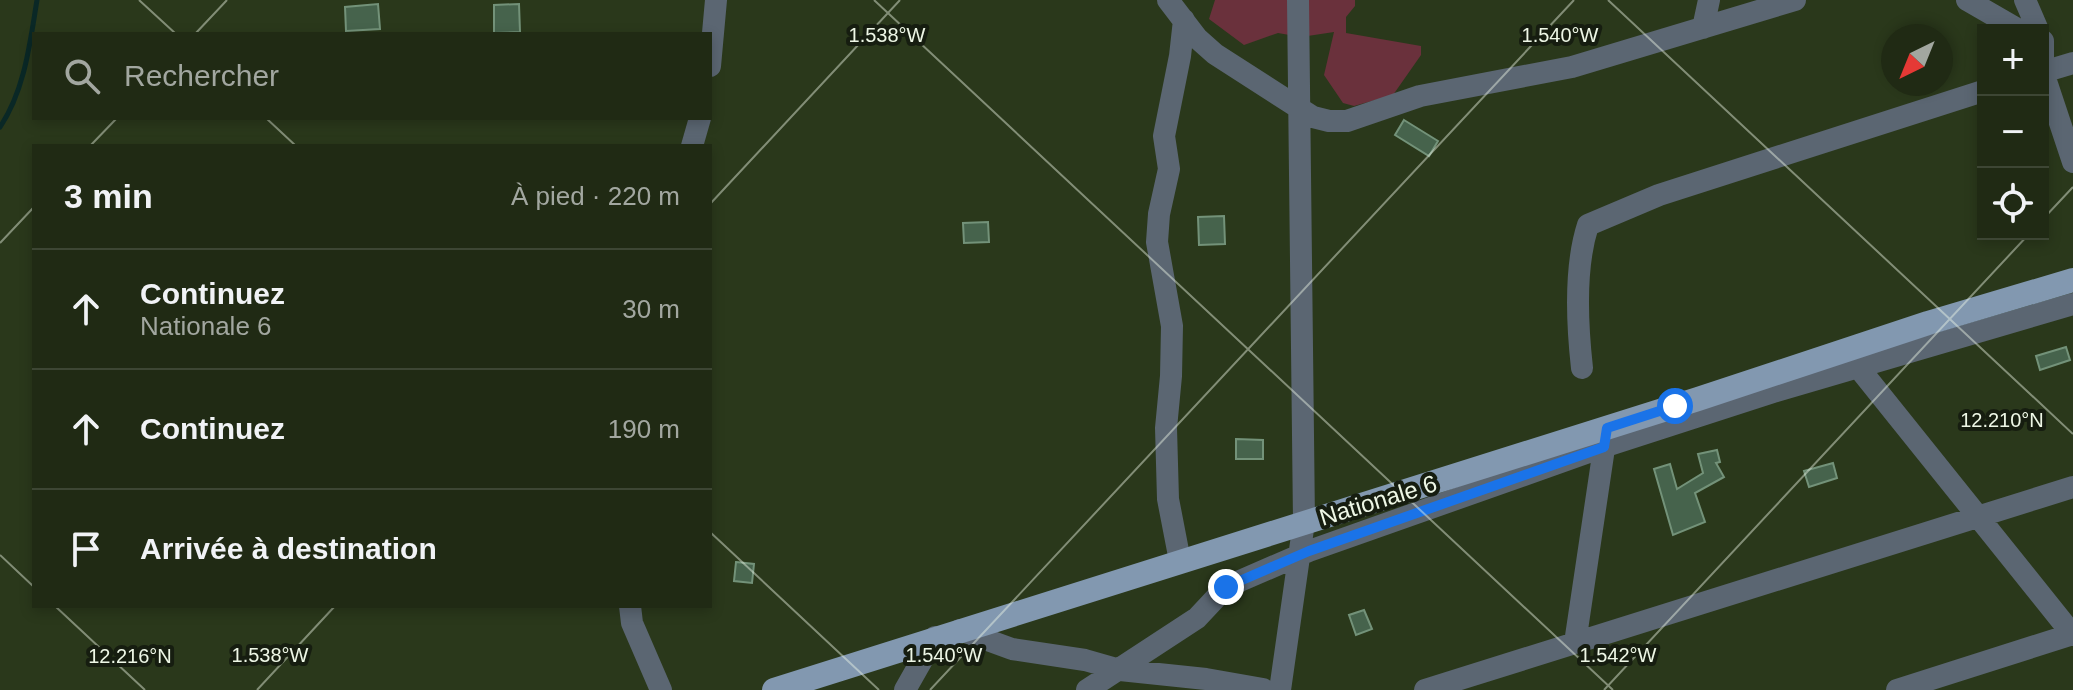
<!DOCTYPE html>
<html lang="fr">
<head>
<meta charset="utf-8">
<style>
	body { margin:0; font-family:Helvetica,sans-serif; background:#28321d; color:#f1f3f6 }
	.controls { position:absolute; right:24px; top:24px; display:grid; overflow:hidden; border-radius:0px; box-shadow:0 4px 12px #0003 }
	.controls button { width:72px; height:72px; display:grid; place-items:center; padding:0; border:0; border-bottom:2px solid #3d4634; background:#202a14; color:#f1f3f6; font:40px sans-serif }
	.compass { position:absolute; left:1881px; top:24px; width:72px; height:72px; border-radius:50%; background:#202a14; box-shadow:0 4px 12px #0003; rotate:223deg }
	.stop { position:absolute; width:24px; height:24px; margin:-18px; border:6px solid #1a73e8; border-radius:50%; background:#fff }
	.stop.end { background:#1a73e8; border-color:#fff; box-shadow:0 2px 8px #0008 }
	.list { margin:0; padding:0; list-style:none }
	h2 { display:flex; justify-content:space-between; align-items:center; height:104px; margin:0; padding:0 32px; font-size:34px }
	h2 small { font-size:26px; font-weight:400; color:#a2a7a0 }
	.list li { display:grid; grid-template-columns:52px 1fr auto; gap:24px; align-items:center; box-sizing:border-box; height:120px; padding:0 32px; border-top:2px solid #3d4634 }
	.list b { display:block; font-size:30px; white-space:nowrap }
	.list p { margin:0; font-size:26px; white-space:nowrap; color:#a2a7a0 }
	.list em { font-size:26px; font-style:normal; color:#a2a7a0 }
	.icon { flex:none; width:44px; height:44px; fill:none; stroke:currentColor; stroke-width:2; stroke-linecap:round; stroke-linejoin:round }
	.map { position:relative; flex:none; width:2073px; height:690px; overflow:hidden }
	.search { position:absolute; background:#202a14; box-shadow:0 4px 12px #0003; left:32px; top:32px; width:680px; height:88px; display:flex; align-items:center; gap:20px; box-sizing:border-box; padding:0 28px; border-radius:0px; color:#a2a7a0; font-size:30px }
	.panel { position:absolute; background:#202a14; box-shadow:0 4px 12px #0003; left:32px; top:144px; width:680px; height:464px; border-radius:0px }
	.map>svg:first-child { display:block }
	.green { fill:#6a313c }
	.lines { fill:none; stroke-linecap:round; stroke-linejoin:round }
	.stream { stroke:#0a2826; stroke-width:5 }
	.building { fill:#46634c; stroke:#739279; stroke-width:2 }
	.minor { stroke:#5b6672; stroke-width:22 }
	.major { stroke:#8298b0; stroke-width:24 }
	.route { stroke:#1a73e8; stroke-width:10 }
	.ticks { fill:none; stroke:#eef7e6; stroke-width:2; stroke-opacity:0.45 }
	.labels { text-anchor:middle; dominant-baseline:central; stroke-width:8; stroke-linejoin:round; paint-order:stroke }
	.street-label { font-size:24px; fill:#eef7e6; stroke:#161d10 }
	.ticks-label { font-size:20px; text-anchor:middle; fill:#eef7e6; stroke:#161d10; stroke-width:8; stroke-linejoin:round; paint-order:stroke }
</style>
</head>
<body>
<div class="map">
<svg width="2073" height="690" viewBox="0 0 2073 690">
	<rect width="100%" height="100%" fill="#2a381b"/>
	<path class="green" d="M 1215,0 L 1355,0 L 1355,6 L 1346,17 L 1346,33 L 1421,46 L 1421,55 L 1393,95 L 1354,106 L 1343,103 L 1324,75 L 1334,32 L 1301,37 L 1278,33 L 1244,45 L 1209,19 Z"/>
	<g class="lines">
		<path class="stream" d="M 0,127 C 25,90 30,42 37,0"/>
	</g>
	<path class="building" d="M 378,4 L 380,29 L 346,31 L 345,7 Z
		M 519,4 L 520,32 L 494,33 L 494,5 Z
		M 1404,120 L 1438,141 L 1429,156 L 1395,135 Z
		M 1224,216 L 1225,244 L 1199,245 L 1198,217 Z
		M 988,222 L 989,242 L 964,243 L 963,223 Z
		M 2066,347 L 2070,360 L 2040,370 L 2036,356 Z
		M 1236,439 L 1263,440 L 1263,459 L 1236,459 Z
		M 1717,450 L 1720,462 L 1716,463 L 1724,477 L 1695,493 L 1705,522 L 1673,535 L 1654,469 L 1670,464 L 1677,489 L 1703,473 L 1698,454 Z
		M 1833,463 L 1837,478 L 1809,487 L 1804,471 Z
		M 736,562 L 754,564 L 752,583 L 734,581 Z
		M 1364,610 L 1372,629 L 1356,635 L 1349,615 Z"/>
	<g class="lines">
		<path class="minor" d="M 1168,0 L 1197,38 L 1215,54 L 1313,117 L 1329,121 L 1347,121 L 1420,96 L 1572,67 L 1795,0
			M 1967,0 L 2019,30
			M 2025,0 L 2038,30
			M 1703,28 L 1709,0
			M 2043,41 L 2043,72 L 2073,162
			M 710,66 L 716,0
			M 2043,72 L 2073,63
			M 692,146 L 700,118
			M 1850,357 L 2073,635
			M 1582,368 C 1577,323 1574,268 1588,225 L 1659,195 L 1983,91
			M 1180,561 L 1168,499 L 1166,428 L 1171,376 L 1172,326 L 1157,242 L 1159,214 L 1169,169 L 1164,136 L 1180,56 L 1184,20
			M 630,606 L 632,623 L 661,690
			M 960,630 L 1012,649 L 1085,660 L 1120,670 L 1206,679 L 1263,689
			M 1575,643 L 1606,435
			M 905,690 L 935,637
			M 1087,690 L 1197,618 L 1226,587 L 1309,551 L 1606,446 L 1773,392 L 2073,304
			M 1280,690 L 1304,522 L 1298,0
			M 1425,690 L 2073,487
			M 1897,690 L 2073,634"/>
		<path class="major" d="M 774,690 L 1698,399 L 1928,323 L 2073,280"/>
	</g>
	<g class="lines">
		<path class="route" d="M 1226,587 L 1309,551 L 1604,447 L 1607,428 L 1675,406"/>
	</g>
	<path class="ticks" d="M 139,0 L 176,34M 874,0 L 1613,690M 1608,0 L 2073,434M 195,34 L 227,0M 266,118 L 296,146M 90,146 L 117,118M 710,204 L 900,0M 2043,219 L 2073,187M 0,243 L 34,207M 710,532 L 879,690M 0,555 L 34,587M 55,606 L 145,690M 257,690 L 335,606M 930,690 L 1574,0M 1604,690 L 2029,234"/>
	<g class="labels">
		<g class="street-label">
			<text transform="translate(1378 500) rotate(-17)">Nationale 6</text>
		</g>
	</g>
	<g class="ticks-label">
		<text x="887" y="42">1.538°W</text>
		<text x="1560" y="42">1.540°W</text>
		<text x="2002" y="427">12.210°N</text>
		<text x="270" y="662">1.538°W</text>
		<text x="944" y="662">1.540°W</text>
		<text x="1618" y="662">1.542°W</text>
		<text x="130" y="663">12.216°N</text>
	</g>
</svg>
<div class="controls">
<button>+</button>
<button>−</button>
<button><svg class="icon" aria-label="locate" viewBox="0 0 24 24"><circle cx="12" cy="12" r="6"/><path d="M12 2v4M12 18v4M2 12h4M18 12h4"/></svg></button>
</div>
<svg class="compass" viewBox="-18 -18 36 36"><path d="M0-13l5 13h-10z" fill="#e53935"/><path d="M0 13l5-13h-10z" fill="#a2a7a0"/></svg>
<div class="stop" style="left:1675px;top:406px"></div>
<div class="stop end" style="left:1226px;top:587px"></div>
<div class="search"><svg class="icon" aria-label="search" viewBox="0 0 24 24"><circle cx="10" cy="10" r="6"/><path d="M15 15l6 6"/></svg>Rechercher</div>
<section class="panel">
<h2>3 min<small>À pied · 220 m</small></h2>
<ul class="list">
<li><svg class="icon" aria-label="ahead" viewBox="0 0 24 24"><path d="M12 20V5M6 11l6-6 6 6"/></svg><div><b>Continuez</b><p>Nationale 6</p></div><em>30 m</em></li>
<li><svg class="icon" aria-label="ahead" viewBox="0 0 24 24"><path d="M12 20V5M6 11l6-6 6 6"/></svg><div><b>Continuez</b></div><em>190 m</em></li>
<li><svg class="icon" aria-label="arrive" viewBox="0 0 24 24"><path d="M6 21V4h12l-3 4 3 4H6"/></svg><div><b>Arrivée à destination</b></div></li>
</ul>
</section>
</div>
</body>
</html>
